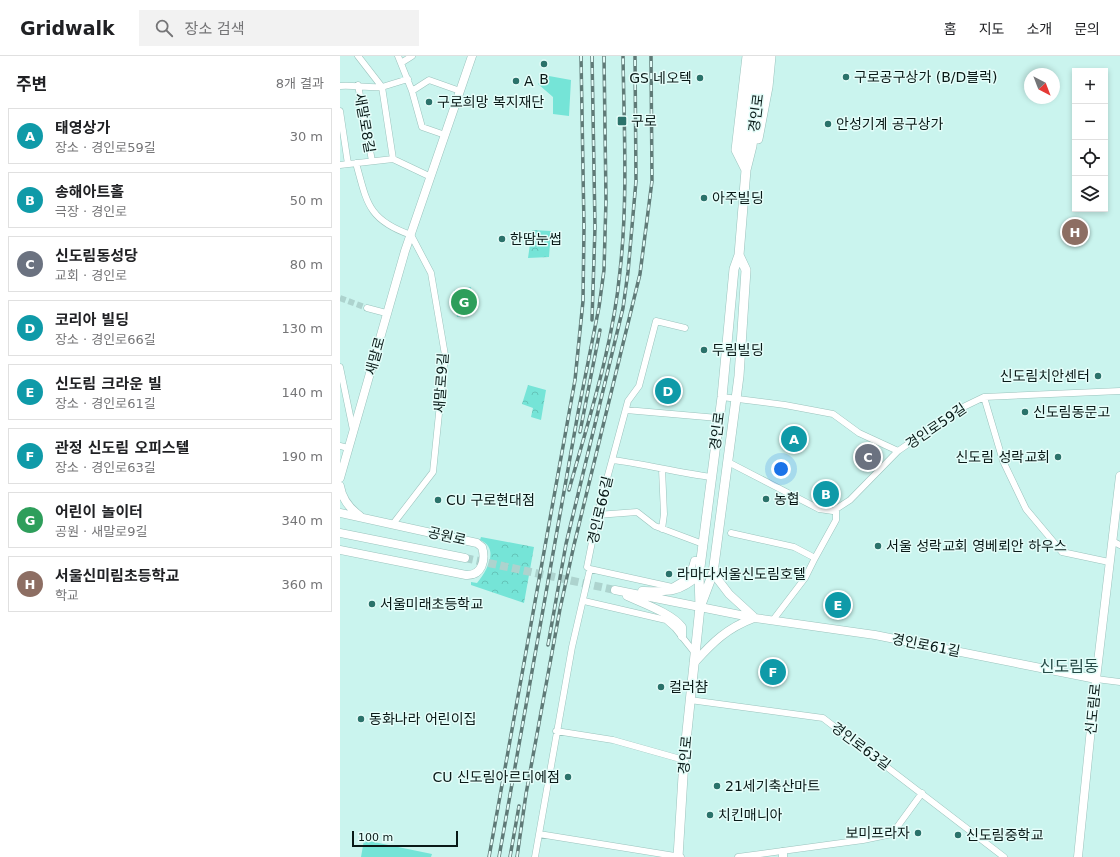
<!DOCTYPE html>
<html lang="ko">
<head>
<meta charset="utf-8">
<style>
	body { margin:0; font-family:"DejaVu Sans","Noto Sans KR",sans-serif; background:#f2f2f2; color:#202124 }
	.controls { position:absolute; right:12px; top:12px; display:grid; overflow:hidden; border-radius:0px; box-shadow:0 2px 6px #0003 }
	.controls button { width:36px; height:36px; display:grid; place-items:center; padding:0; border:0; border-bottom:1px solid #e0e0e0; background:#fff; color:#202124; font:20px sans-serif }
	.compass { position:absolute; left:684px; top:12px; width:36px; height:36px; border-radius:50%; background:#fff; box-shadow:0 2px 6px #0003; rotate:138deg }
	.scale { position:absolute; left:12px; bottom:10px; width:106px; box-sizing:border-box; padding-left:4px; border:2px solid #091917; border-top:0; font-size:11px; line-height:14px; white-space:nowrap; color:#091917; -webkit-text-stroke:3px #e4fdf9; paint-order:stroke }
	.you { position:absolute; left:441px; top:413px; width:14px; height:14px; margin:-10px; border:3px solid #fff; border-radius:50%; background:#1a73e8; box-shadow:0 0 0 6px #1a73e833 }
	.badge { display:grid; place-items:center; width:26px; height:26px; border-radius:50%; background:#d93025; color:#fff; font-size:13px; font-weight:700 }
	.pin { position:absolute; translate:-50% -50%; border:2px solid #fff; box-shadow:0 1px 4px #0006 }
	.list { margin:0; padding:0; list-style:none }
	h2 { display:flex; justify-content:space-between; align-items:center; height:52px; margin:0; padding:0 16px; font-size:17px }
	h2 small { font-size:13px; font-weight:400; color:#757577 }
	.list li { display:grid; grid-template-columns:26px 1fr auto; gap:12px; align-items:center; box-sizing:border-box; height:56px; margin:0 8px 8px; padding:0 8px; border:1px solid #e0e0e0; border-radius:0px }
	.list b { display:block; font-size:15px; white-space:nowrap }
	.list p { margin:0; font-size:13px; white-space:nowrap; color:#757577 }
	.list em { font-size:13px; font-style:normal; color:#757577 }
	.icon { flex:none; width:22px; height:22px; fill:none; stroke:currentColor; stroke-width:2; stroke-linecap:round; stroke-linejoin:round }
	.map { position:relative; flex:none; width:780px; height:801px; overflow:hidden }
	header { display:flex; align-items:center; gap:24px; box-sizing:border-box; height:56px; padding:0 20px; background:#fff; border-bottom:1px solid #e0e0e0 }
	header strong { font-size:19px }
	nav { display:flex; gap:22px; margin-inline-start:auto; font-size:14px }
	.search { width:280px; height:36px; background:#f2f2f2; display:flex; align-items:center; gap:10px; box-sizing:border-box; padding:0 14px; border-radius:0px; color:#757577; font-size:15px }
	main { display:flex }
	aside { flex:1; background:#fff }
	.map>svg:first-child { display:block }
	.park { fill:url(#park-crowns) }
	.garden { fill:#75e4d7 }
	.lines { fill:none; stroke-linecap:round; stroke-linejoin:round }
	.street-tunnel { stroke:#add3ce; stroke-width:6; stroke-dasharray:6 3; stroke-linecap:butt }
	.secondary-tunnel { stroke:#add3ce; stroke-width:8; stroke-dasharray:8 4; stroke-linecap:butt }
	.street-casing { stroke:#9bc3bd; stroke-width:7 }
	.secondary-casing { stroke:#9bc3bd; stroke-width:9 }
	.primary-casing { stroke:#9bc3bd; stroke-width:10 }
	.street { stroke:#fff; stroke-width:6 }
	.secondary { stroke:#fff; stroke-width:8 }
	.primary { stroke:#fff; stroke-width:9 }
	.rail-casing { stroke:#5f7a77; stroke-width:3.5 }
	.rail { stroke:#e4fdf9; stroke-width:2; stroke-dasharray:6; stroke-linecap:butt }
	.poi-dot { fill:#2a726a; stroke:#e4fdf9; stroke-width:1.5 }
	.labels { text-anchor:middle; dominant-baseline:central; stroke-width:3; stroke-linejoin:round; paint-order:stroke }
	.poi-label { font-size:14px; fill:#091917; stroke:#e4fdf9; text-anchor:start }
	.street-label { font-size:14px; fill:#091917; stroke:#e4fdf9 }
	.quarter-label { font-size:16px; fill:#254a46; stroke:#e4fdf9 }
</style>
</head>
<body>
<header>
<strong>Gridwalk</strong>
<div class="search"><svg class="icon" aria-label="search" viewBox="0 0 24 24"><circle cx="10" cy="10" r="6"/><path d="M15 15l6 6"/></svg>장소 검색</div>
<nav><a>홈</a><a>지도</a><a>소개</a><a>문의</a></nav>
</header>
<main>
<aside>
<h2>주변<small>8개 결과</small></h2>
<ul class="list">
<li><span class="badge" style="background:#0f9aa8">A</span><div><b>태영상가</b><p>장소 · 경인로59길</p></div><em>30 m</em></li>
<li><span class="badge" style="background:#0f9aa8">B</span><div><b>송해아트홀</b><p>극장 · 경인로</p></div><em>50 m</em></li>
<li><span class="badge" style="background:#6b7280">C</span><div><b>신도림동성당</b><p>교회 · 경인로</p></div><em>80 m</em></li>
<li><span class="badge" style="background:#0f9aa8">D</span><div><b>코리아 빌딩</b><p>장소 · 경인로66길</p></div><em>130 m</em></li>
<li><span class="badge" style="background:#0f9aa8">E</span><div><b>신도림 크라운 빌</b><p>장소 · 경인로61길</p></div><em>140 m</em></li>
<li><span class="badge" style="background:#0f9aa8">F</span><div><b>관정 신도림 오피스텔</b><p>장소 · 경인로63길</p></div><em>190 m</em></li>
<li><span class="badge" style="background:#2e9e5b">G</span><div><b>어린이 놀이터</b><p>공원 · 새말로9길</p></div><em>340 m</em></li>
<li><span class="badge" style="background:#8d6e63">H</span><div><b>서울신미림초등학교</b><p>학교</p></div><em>360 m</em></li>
</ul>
</aside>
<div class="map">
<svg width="780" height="801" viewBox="0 0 780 801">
	<defs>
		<pattern id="park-crowns" width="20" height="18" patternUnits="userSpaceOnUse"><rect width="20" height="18" fill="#75e4d7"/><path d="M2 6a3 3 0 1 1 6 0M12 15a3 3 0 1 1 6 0" fill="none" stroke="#64c3b8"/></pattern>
	</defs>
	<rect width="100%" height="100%" fill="#caf4ee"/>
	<path class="park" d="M 192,174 L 211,175 L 209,201 L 188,202 Z
		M 131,231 L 132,258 L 117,261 L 114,234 Z
		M 188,329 L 206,334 L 201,364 L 191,361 L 193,352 L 182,348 Z
		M 141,481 L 194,491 L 184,547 L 131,529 L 131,526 L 137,527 C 147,515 160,492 140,484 Z"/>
	<path class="garden" d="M 209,20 L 231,24 L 229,60 L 213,58 L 213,41 L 198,28 Z
		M 24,784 L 92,798 L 91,801 L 21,801 Z"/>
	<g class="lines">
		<path class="street-tunnel" d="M 0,242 L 27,252"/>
		<path class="secondary-tunnel" d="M 125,502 L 275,534"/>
		<g class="street-casing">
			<path id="street" d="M 18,0 L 42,31 L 68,23
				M 58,0 L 72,35 L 82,71 L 105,79
				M 61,7 L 72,0
				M 18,29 L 32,105
				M 0,30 C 15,29 27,32 42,31 L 53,103
				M 72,35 L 89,24 L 120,35
				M 0,55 L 8,108
				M 16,107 C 27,147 28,164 71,179 L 91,217 L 105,299 L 93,416 L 53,468
				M 0,109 L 53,103 L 91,121
				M 27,252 L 46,257
				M 0,311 L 13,374
				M 382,341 L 445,349 L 493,358 L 519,377 L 558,395 L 617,354 L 644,341 L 780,335
				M 644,341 L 663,405 L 686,453 L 722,496 L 769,506
				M 286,354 L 378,362
				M 0,390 L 8,392
				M 272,404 C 306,408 338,417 372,421
				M 388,406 L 479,453 L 493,455 L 510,444 L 558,395
				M 257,459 L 297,456 L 315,470 L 363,488
				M 322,473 L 324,458 L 322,413
				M 391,477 L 454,491 L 475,502 L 496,464 L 496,453
				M 772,485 L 780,489
				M 250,513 L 332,531 L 349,521 L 354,504 L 361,504
				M 244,545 L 326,564 L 335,572 L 355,597
				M 433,564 L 465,522 L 475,502
				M 756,623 L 780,626
				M 350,644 L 483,662 L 664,801
				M 216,675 L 273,684 L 344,704
				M 199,778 L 341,801
				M 195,801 L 232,591 L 250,513 L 247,511 L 258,456 L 288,345 L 299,330 L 316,265 L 345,272
				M 398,801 L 523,784 L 552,778 L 582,737"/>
		</g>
		<g class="secondary-casing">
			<path id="secondary" d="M 0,422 L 65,195 L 132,0
				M 0,430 C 2,443 9,452 20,460
				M 0,457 L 137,487 L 142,491 C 146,504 142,520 126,519 L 0,494
				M 0,477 L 125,502
				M 373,517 L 389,538 L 413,560
				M 275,534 L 415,562 L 535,579 L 756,623
				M 302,535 C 328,536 339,537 359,519
				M 287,540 C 304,548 331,557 342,571 L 342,580
				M 354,607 C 373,586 387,572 414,562
				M 443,801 L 443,796
				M 738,801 L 756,623 L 780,420"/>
		</g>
		<g class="primary-casing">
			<path id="primary" d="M 418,83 L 428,31 L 431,0
				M 405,106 L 404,88 L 415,0
				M 406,114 L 396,94 L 407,0
				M 362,546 L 373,517 L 399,320 L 406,214 L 399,199
				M 338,801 L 344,704 L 360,551 L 359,519 L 382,341 L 394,213 L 399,199 L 406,114 L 412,90 L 423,0"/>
		</g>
		<use href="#street" class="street"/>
		<use href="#secondary" class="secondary"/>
		<use href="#primary" class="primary"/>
		<g class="rail-casing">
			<path id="rail" d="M 252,0 L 255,171 L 252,264
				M 240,376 L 260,274
				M 229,434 C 249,362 273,290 280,215 C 288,144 284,72 283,0
				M 208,589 L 226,488 L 283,252 L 288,216 L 296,125 L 295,0
				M 149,801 L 235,324 L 243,245 L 244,171 L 241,0
				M 159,801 L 238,357 L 259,251 L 264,214 L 266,144 L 264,0
				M 170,801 L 179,750
				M 177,801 L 186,738 L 220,553 L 234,489 L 300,218 L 312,125 L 311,0"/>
		</g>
		<use href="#rail" class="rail"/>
	</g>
	<g class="poi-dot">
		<circle cx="204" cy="8" r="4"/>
		<circle cx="506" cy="21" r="4"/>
		<circle cx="360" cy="22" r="4"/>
		<circle cx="176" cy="25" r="4"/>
		<circle cx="89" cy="46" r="4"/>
		<rect x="277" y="60" width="10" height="10" rx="2"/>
		<circle cx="488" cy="68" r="4"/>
		<circle cx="364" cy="142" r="4"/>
		<circle cx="162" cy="183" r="4"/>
		<circle cx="364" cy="294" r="4"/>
		<circle cx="758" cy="320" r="4"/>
		<circle cx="685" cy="356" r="4"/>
		<circle cx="718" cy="401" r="4"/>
		<circle cx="426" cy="443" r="4"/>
		<circle cx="98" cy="444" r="4"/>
		<circle cx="538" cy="490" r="4"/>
		<circle cx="329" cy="518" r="4"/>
		<circle cx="32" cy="548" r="4"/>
		<circle cx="321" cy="631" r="4"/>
		<circle cx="21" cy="663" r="4"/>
		<circle cx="228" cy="721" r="4"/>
		<circle cx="377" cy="730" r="4"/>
		<circle cx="370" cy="759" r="4"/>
		<circle cx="578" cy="777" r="4"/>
		<circle cx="618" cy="779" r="4"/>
	</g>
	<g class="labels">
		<g class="poi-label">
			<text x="514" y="21">구로공구상가 (B/D블럭)</text>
			<text x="352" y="22" text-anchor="end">GS 네오텍</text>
			<text x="204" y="23" text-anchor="middle">B</text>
			<text x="184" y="25">A</text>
			<text x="97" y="46">구로희망 복지재단</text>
			<text x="291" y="65">구로</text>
			<text x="496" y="68">안성기계 공구상가</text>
			<text x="372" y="142">아주빌딩</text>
			<text x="170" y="183">한땀눈썹</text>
			<text x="372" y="294">두림빌딩</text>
			<text x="750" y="320" text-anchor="end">신도림치안센터</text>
			<text x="693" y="356">신도림동문고</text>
			<text x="710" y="401" text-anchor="end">신도림 성락교회</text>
			<text x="434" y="443">농협</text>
			<text x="106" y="444">CU 구로현대점</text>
			<text x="546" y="490">서울 성락교회 영베뢰안 하우스</text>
			<text x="337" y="518">라마다서울신도림호텔</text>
			<text x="40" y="548">서울미래초등학교</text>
			<text x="329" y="631">컬러챰</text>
			<text x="29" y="663">동화나라 어린이집</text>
			<text x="220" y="721" text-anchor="end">CU 신도림아르디에점</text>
			<text x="385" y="730">21세기축산마트</text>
			<text x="378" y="759">치킨매니아</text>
			<text x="570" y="777" text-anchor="end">보미프라자</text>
			<text x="626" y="779">신도림중학교</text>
		</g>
		<g class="street-label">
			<text transform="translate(416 57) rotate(-83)">경인로</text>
			<text transform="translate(25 67) rotate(80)">새말로8길</text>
			<text transform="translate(35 300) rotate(-75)">새말로</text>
			<text transform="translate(101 327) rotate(-86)">새말로9길</text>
			<text transform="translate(596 370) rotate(-34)">경인로59길</text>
			<text transform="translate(377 375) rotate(-83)">경인로</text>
			<text transform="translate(260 454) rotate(-77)">경인로66길</text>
			<text transform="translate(107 480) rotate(13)">공원로</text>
			<text transform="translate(586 589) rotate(11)">경인로61길</text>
			<text transform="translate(753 653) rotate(-84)">신도림로</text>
			<text transform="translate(521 690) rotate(37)">경인로63길</text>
			<text transform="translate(345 699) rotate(-85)">경인로</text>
		</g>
		<g class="quarter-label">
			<text x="729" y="610">신도림동</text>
		</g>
	</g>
</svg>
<div class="controls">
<button>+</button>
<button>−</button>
<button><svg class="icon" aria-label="locate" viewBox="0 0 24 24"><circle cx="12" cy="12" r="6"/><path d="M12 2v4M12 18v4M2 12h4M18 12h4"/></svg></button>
<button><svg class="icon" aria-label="layers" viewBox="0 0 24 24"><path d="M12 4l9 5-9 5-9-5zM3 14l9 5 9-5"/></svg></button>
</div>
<svg class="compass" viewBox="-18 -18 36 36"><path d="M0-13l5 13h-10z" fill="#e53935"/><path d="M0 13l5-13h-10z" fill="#757577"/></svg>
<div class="scale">100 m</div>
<div class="you"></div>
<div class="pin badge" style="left:454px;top:383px;background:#0f9aa8">A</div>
<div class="pin badge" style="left:486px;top:438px;background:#0f9aa8">B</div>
<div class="pin badge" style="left:528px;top:401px;background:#6b7280">C</div>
<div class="pin badge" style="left:328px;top:335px;background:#0f9aa8">D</div>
<div class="pin badge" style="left:498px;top:549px;background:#0f9aa8">E</div>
<div class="pin badge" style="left:433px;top:616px;background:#0f9aa8">F</div>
<div class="pin badge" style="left:124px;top:246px;background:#2e9e5b">G</div>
<div class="pin badge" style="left:735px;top:176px;background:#8d6e63">H</div>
</div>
</main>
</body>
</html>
